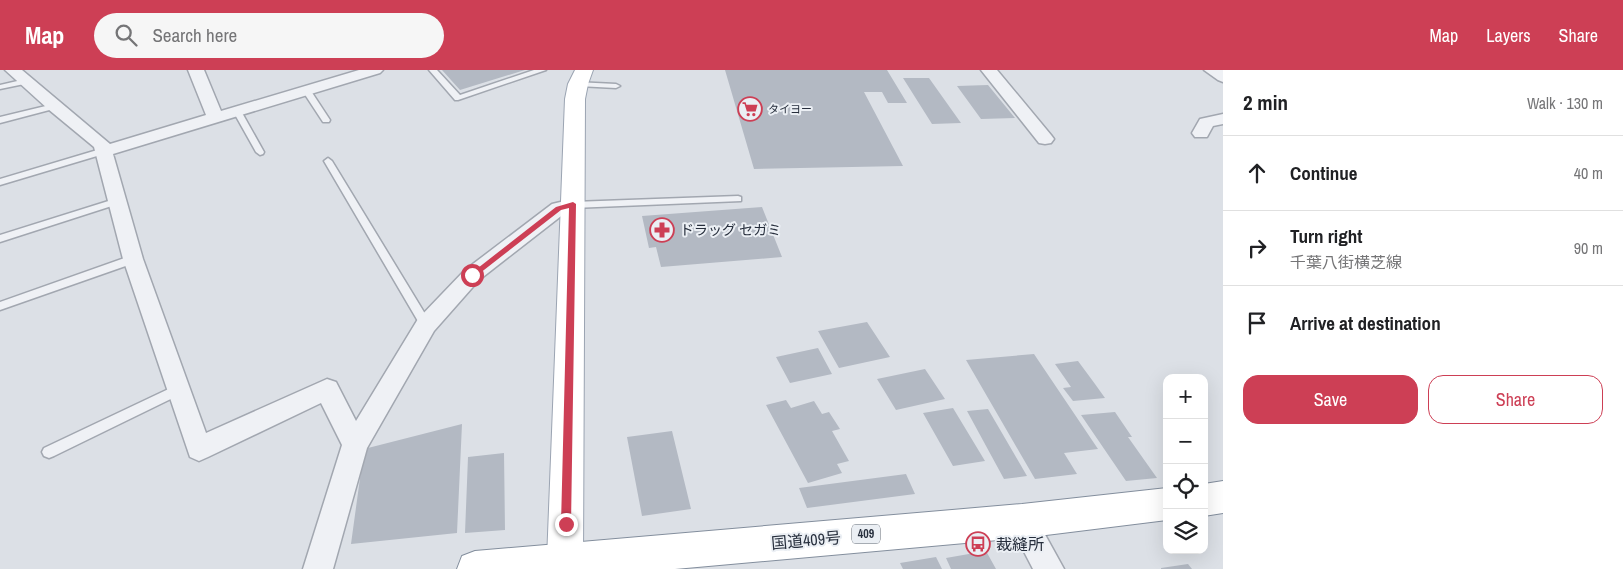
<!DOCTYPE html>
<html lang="en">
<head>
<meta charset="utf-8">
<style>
	body { margin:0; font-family:"Archivo Narrow","Noto Sans JP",sans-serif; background:#f6f6f6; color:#202124 }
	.controls { position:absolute; right:15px; bottom:15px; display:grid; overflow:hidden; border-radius:10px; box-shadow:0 5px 20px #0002 }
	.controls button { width:45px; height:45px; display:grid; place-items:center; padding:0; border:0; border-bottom:1px solid #e0e0e0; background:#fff; color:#202124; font:25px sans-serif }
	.stop { position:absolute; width:15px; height:15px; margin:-11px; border:4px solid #cd3f55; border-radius:50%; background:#fff }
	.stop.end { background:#cd3f55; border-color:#fff; box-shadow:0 1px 5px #0008 }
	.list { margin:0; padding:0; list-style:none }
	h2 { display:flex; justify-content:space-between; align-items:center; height:65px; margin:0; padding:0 20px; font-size:21px }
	h2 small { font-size:16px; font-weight:400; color:#757577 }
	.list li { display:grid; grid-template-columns:32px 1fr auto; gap:15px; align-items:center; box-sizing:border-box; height:75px; padding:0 20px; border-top:1px solid #e0e0e0 }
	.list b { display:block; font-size:19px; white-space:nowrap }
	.list p { margin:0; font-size:16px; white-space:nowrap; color:#757577 }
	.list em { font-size:16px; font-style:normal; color:#757577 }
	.actions { display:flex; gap:10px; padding:15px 20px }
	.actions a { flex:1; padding:11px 0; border:1px solid #cd3f55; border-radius:15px; text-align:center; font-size:18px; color:#cd3f55 }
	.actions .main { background:#cd3f55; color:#fff }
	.icon { flex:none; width:28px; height:28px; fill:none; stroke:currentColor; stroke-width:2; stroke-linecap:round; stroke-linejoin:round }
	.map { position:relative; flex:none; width:1223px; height:499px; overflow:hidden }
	header { display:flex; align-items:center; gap:30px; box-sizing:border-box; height:70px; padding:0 25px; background:#cd3f55; color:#fff }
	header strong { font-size:24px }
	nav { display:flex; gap:28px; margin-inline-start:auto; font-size:18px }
	.search { width:350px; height:45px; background:#f6f6f6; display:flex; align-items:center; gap:12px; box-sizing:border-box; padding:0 18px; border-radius:28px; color:#757577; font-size:19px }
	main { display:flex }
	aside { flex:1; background:#fff }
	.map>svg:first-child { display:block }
	.building { fill:#b3b9c3 }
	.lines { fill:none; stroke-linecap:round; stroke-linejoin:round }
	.service-casing { stroke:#a2a7b0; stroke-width:3 }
	.minor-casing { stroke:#a2a7b0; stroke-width:3 }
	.primary-casing { stroke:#9ba4b2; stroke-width:2 }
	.trunk-casing { stroke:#838e9d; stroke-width:2 }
	.service { fill:#eff1f5; fill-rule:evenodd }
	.minor { fill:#eff1f5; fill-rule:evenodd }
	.primary { fill:#fff; fill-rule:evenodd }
	.trunk { fill:#fff; fill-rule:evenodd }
	.route { fill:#cd3f55 }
	.labels { text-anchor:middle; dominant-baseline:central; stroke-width:4; stroke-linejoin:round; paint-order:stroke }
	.far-poi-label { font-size:11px; fill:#262e3c; stroke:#ebeff4; text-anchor:start }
	.shield { fill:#ebeff4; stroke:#616873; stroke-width:1 }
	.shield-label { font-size:12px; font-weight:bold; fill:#262e3c }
	.poi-label { font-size:14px; fill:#262e3c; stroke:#ebeff4; text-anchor:start }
	.near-street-label { font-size:16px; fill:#262e3c; stroke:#ebeff4 }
	.near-poi-label { font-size:16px; fill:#262e3c; stroke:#ebeff4; text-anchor:start }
</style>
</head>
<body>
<header>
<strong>Map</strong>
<div class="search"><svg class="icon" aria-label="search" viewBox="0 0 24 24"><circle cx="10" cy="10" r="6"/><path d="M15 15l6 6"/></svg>Search here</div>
<nav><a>Map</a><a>Layers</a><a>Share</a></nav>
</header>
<main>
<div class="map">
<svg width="1223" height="499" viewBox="0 0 1223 499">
	<rect width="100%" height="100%" fill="#dce0e6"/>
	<path class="building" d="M 442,0 L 525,0 L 460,20 Z
		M 725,0 L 887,0 L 907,33 L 888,33 L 882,22 L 864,22 L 903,96 L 754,99 Z
		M 903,8 L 929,8 L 961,53 L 932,54 Z
		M 988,15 L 1015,48 L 981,49 L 957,16 Z
		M 762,137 L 782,187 L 661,197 L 656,177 L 649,178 L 642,146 Z
		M 867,252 L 890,287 L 839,298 L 818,261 Z
		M 818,278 L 832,304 L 790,313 L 776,287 Z
		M 1034,284 L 1098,379 L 1064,383 L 1077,404 L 1035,409 L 966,290 Z
		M 1078,291 L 1095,314 L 1105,328 L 1073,331 L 1063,318 L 1071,317 L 1055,294 Z
		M 925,299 L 945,329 L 896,340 L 877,309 Z
		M 786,330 L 791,338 L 814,331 L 822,344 L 829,342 L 840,359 L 832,361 L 849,391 L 837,394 L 842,403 L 808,413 L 766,335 Z
		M 953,338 L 985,391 L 953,396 L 923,343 Z
		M 988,339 L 1027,406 L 1004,409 L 967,341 Z
		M 1115,342 L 1132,367 L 1128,367 L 1157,408 L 1126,411 L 1081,345 Z
		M 462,354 L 457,463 L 351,474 L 364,379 Z
		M 672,361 L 691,439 L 642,446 L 627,367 Z
		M 504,383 L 505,460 L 465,463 L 468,387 Z
		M 906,404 L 915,424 L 807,438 L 799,418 Z
		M 986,481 L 996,499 L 951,499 L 946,488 Z
		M 936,487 L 942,499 L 903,499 L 900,493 Z
		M 1188,494 L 1192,499 L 1161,499 L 1161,498 Z"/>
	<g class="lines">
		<g class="service-casing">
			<path id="service" d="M 429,0 L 437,0 L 460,25 L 534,0 L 546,0 L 458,30 L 455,30 Z
				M 26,9 L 30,11 L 29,13 L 0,19 L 0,15 Z
				M 575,12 L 616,14 L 620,16 L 616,18 L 578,16 L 574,14 Z
				M 303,18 L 309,18 L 330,50 L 329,52 L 323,52 L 302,20 Z
				M 54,34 L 58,36 L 57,38 L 0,53 L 0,47 Z
				M 234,39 L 241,41 L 264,82 L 263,84 L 260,85 L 256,82 L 233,41 Z
				M 104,78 L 107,79 L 107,83 L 0,115 L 0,109 Z
				M 328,88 L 332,91 L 430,252 L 432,255 L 430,258 L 422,258 L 324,91 Z
				M 738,126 L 741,127 L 741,131 L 573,138 L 568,135 L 573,132 Z
				M 118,128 L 123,131 L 121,133 L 0,172 L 0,165 Z
				M 133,185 L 137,186 L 138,189 L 137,192 L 0,240 L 0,232 Z
				M 177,315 L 181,316 L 183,320 L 181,324 L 54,386 L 49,388 L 44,386 L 42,382 L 44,378 Z"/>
		</g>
		<g class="minor-casing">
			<path id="minor" d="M 5,0 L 22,0 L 110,74 L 206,45 L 188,0 L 204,0 L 221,41 L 359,0 L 383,0 L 380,3 L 113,84 L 143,189 L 206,363 L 327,309 L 336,312 L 356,351 L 418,249 L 465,200 L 552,134 L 573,129 L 580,131 L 583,135 L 580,139 L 565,143 L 479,210 L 434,261 L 367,378 L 333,499 L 303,499 L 342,375 L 321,333 L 208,387 L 199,391 L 190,387 L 123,189 L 94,77 L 48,39 Z
				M 981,0 L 997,0 L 1051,65 L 1054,69 L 1051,73 L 1045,74 L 1039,73 Z
				M 1204,0 L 1223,0 L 1223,12 L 1218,10 Z
				M 1223,44 L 1223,54 L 1213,56 L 1207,67 L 1195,67 L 1192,63 L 1200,49 Z
				M 1022,437 L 1032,441 L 1064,499 L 1033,499 L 1008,451 L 1012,441 Z"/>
		</g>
		<g class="primary-casing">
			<path id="primary" d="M 575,0 L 593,0 L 588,14 L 585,29 L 583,490 L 579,499 L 551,499 L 547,490 L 565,29 L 568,14 Z"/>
		</g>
		<g class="trunk-casing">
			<path id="trunk" d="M 1223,411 L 1223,443 L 1204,446 L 1204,414 Z
				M 1167,418 L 1167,450 L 1022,468 L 675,499 L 457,499 L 462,486 L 475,481 L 1022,434 Z"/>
		</g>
		<use href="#service" class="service"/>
		<use href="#minor" class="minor"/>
		<use href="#primary" class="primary"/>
		<use href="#trunk" class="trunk"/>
	</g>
	<path class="route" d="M 573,132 L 576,134 L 571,454 L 566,458 L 561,454 L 569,138 L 561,140 L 475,207 L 472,207 L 469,205 L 556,137 Z"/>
	<defs>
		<g id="supermarket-ring" transform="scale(1.25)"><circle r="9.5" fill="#ebeff4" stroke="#cd3f55" stroke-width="1.5"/><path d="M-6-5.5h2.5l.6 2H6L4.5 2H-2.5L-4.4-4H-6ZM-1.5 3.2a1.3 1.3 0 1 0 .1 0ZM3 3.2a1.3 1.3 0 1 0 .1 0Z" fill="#cd3f55"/></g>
		<g id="pharmacy-ring" transform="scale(1.25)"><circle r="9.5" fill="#ebeff4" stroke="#cd3f55" stroke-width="1.5"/><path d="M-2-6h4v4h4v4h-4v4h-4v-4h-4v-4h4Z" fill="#cd3f55"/></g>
		<g id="bus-ring" transform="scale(1.25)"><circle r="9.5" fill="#ebeff4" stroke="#cd3f55" stroke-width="1.5"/><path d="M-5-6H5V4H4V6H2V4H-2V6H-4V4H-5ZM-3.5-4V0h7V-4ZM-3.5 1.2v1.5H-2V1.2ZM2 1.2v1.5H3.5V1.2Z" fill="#cd3f55"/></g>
	</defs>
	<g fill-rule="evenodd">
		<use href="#supermarket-ring" x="750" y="39"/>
		<use href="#pharmacy-ring" x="662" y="160"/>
		<use href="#bus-ring" x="978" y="474"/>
	</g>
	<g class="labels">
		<g class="far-poi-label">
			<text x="768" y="39">タイヨー</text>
		</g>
		<rect class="shield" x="852" y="454.5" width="28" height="19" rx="4"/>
		<g class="shield-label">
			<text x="866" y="464">409</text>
		</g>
		<g class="poi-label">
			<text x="680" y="160">ドラッグ セガミ</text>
		</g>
		<g class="near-street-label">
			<text transform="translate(806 470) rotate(-5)">国道409号</text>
		</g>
		<g class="near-poi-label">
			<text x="996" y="474">裁縫所</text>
		</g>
	</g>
</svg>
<div class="controls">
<button>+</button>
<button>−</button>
<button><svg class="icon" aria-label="locate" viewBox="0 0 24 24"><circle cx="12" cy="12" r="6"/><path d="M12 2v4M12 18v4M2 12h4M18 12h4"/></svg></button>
<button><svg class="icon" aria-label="layers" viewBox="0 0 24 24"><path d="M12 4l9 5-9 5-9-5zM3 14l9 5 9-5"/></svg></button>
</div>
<div class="stop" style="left:472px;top:205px"></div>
<div class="stop end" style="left:566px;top:454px"></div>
</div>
<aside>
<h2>2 min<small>Walk · 130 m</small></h2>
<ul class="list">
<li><svg class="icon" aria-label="ahead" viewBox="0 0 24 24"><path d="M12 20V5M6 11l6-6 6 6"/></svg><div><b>Continue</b></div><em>40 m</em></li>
<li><svg class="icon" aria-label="right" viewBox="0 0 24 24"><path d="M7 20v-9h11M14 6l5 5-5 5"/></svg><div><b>Turn right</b><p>千葉八街横芝線</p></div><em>90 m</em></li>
<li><svg class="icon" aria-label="arrive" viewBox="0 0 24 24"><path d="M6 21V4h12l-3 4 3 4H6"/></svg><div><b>Arrive at destination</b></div></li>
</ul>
<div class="actions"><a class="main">Save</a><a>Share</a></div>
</aside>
</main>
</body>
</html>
